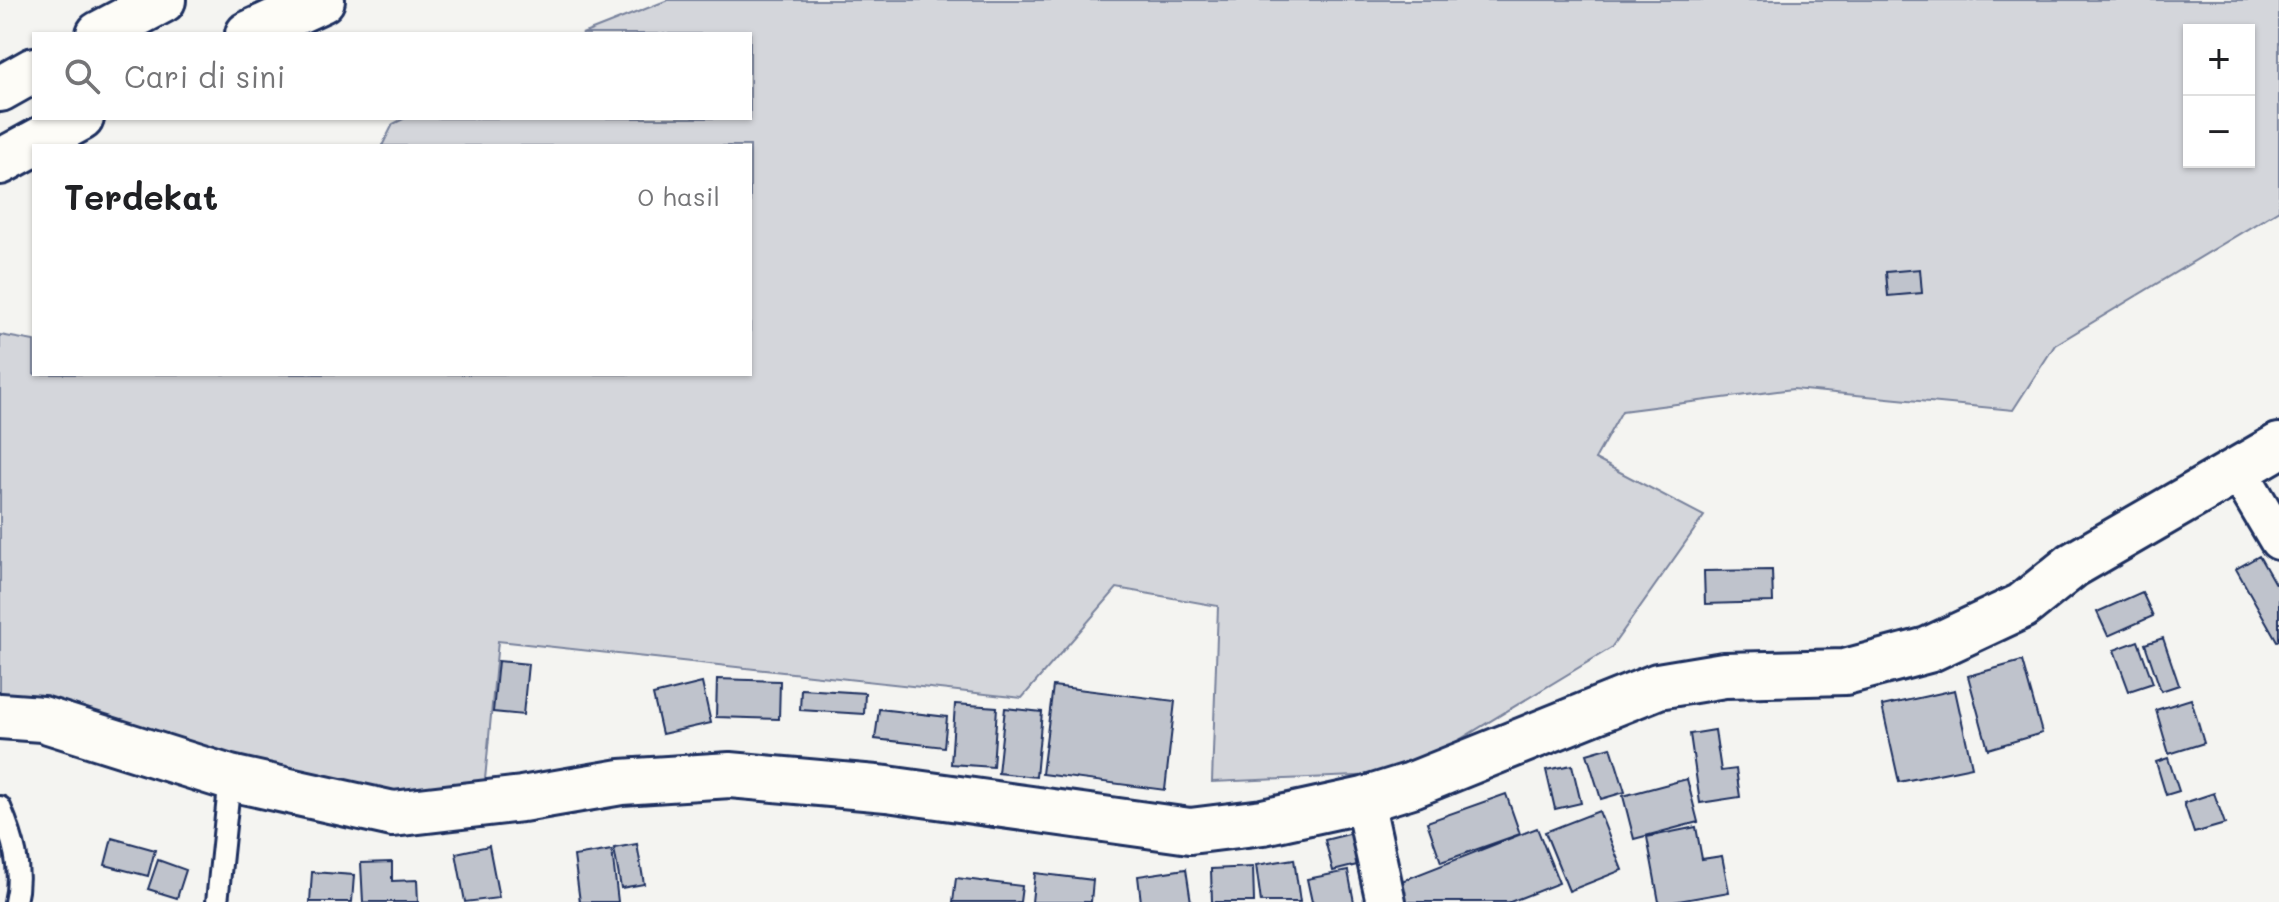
<!DOCTYPE html>
<html lang="id">
<head>
<meta charset="utf-8">
<style>
	body { margin:0; font-family:Mali,sans-serif; background:#f2f2f2; color:#202124 }
	.controls { position:absolute; right:24px; top:24px; display:grid; overflow:hidden; border-radius:0px; box-shadow:0 2px 6px #0004 }
	.controls button { width:72px; height:72px; display:grid; place-items:center; padding:0; border:0; border-bottom:2px solid #e0e0e0; background:#fff; color:#202124; font:40px sans-serif }
	.list { margin:0; padding:0; list-style:none }
	h2 { display:flex; justify-content:space-between; align-items:center; height:104px; margin:0; padding:0 32px; font-size:34px }
	h2 small { font-size:26px; font-weight:400; color:#757577 }
	.icon { flex:none; width:44px; height:44px; fill:none; stroke:currentColor; stroke-width:2; stroke-linecap:round; stroke-linejoin:round }
	.map { position:relative; flex:none; width:2279px; height:902px; overflow:hidden }
	.search { position:absolute; background:#fff; box-shadow:0 2px 6px #0004; left:32px; top:32px; width:720px; height:88px; display:flex; align-items:center; gap:20px; box-sizing:border-box; padding:0 28px; border-radius:0px; color:#757577; font-size:30px }
	.panel { position:absolute; background:#fff; box-shadow:0 2px 6px #0004; left:32px; top:144px; width:720px; height:232px; border-radius:0px }
	.map>svg:first-child { display:block }
	.green { fill:#d4d6db; stroke:#78829c; stroke-width:2; fill-rule:evenodd }
	.building { fill:#bfc3cc; stroke:#1b2f5e; stroke-width:2 }
	.lines { fill:none; stroke-linecap:round; stroke-linejoin:round }
	.service-casing { stroke:#1b2f5e; stroke-width:26 }
	.minor-casing { stroke:#1b2f5e; stroke-width:44 }
	.trunk-casing { stroke:#1b2f5e; stroke-width:50 }
	.motorway-casing { stroke:#1b2f5e; stroke-width:50 }
	.service { stroke:#fdfcf7; stroke-width:20 }
	.minor { stroke:#fdfcf7; stroke-width:38 }
	.trunk { stroke:#fdfcf7; stroke-width:44 }
	.motorway { stroke:#fdfcf7; stroke-width:44 }
</style>
</head>
<body>
<div class="map">
<svg width="2279" height="902" viewBox="0 0 2279 902">
	<rect width="100%" height="100%" fill="#f4f4f1"/>
	<filter id="ink" filterUnits="userSpaceOnUse"><feTurbulence type="fractalNoise" baseFrequency=".0125" numOctaves="2"/><feDisplacementMap in="SourceGraphic" scale="16" xChannelSelector="R" yChannelSelector="G"/><feConvolveMatrix kernelMatrix="1 2 1 2 8 2 1 2 1" color-interpolation-filters="sRGB"/></filter>
	<g filter="url(#ink)">
		<path class="green" d="M 668,0 L 2279,0 L 2279,210 L 2055,345 L 2013,410 L 1793,389 L 1622,411 L 1595,459 L 1704,516 L 1611,648 L 1403,774 L 1212,782 L 1218,606 L 1117,588 L 1022,698 L 498,641 L 483,801 L 367,800 L 0,723 L 0,335 L 34,341 L 34,374 L 750,374 L 750,146 L 382,146 L 393,124 L 405,118 L 750,118 L 750,34 L 582,34 ZM 2189,30 L 2249,30 L 2249,162 L 2189,162 Z"/>
		<path class="building" d="M 1920,269 L 1922,293 L 1888,296 L 1886,272 Z
			M 2259,556 L 2275,584 L 2279,582 L 2279,640 L 2277,641 L 2236,569 Z
			M 1772,570 L 1773,602 L 1705,604 L 1704,571 Z
			M 2142,592 L 2153,616 L 2108,636 L 2097,612 Z
			M 2163,638 L 2179,685 L 2161,691 L 2145,644 Z
			M 2138,641 L 2153,683 L 2129,691 L 2114,650 Z
			M 498,661 L 528,664 L 523,715 L 493,712 Z
			M 2022,661 L 2042,733 L 1988,749 L 1968,676 Z
			M 717,679 L 780,681 L 779,719 L 716,717 Z
			M 702,683 L 711,723 L 662,734 L 653,695 Z
			M 1053,686 L 1175,701 L 1165,790 L 1042,774 Z
			M 801,689 L 865,693 L 864,714 L 800,710 Z
			M 1955,690 L 1972,767 L 1899,782 L 1882,706 Z
			M 2191,699 L 2204,743 L 2169,754 L 2156,710 Z
			M 955,704 L 997,707 L 993,767 L 951,764 Z
			M 1005,708 L 1042,712 L 1036,777 L 998,773 Z
			M 879,709 L 947,717 L 944,747 L 875,739 Z
			M 1715,730 L 1721,771 L 1736,769 L 1740,797 L 1700,803 L 1690,734 Z
			M 1611,747 L 1625,792 L 1601,799 L 1587,754 Z
			M 2168,758 L 2179,791 L 2166,795 L 2156,762 Z
			M 1572,765 L 1581,803 L 1555,809 L 1546,770 Z
			M 1687,779 L 1698,822 L 1634,839 L 1623,796 Z
			M 2214,793 L 2225,824 L 2194,833 L 2184,803 Z
			M 1506,794 L 1520,834 L 1441,862 L 1427,822 Z
			M 1599,811 L 1622,870 L 1569,891 L 1545,832 Z
			M 1696,827 L 1702,859 L 1722,856 L 1729,892 L 1673,902 L 1659,902 L 1647,837 Z
			M 1537,828 L 1559,883 L 1510,902 L 1407,902 L 1399,882 Z
			M 1357,832 L 1365,863 L 1333,871 L 1325,840 Z
			M 112,838 L 155,850 L 148,876 L 105,865 Z
			M 637,844 L 644,884 L 621,888 L 614,848 Z
			M 489,846 L 499,898 L 465,902 L 456,853 Z
			M 612,850 L 618,902 L 580,902 L 574,856 Z
			M 1294,859 L 1300,902 L 1261,902 L 1256,865 Z
			M 158,860 L 186,870 L 177,898 L 148,889 Z
			M 392,862 L 392,881 L 417,880 L 418,902 L 363,902 L 361,863 Z
			M 1253,867 L 1254,902 L 1212,902 L 1211,869 Z
			M 1186,869 L 1191,902 L 1141,902 L 1138,876 Z
			M 1348,871 L 1354,902 L 1312,902 L 1307,879 Z
			M 312,872 L 354,875 L 352,902 L 310,902 Z
			M 1035,873 L 1093,880 L 1091,902 L 1032,902 Z
			M 956,878 L 1022,886 L 1020,902 L 953,902 Z"/>
		<g class="lines">
			<g class="service-casing">
				<path id="service" d="M 0,807 C 13,838 23,869 15,902
					M 217,902 L 230,778"/>
			</g>
			<g class="minor-casing">
				<path id="minor" d="M 2237,469 L 2279,540
					M 1364,800 L 1386,902"/>
			</g>
			<g class="trunk-casing">
				<path id="trunk" d="M 0,716 L 42,719 L 230,778 L 393,814 L 522,799 L 621,782 L 730,775 L 887,789 L 1190,831 L 1263,822 L 1364,800 L 1412,785 L 1658,686 L 1724,675 L 1845,672 L 1928,650 L 2022,606 L 2073,565 L 2279,446"/>
			</g>
			<g class="motorway-casing">
				<path id="motorway" d="M 99,34 L 163,0
					M 248,34 L 322,0
					M 0,89 L 34,70
					M 0,162 L 81,118"/>
			</g>
			<use href="#service" class="service"/>
			<use href="#minor" class="minor"/>
			<use href="#trunk" class="trunk"/>
			<use href="#motorway" class="motorway"/>
		</g>
	</g>
</svg>
<div class="controls">
<button>+</button>
<button>−</button>
</div>
<div class="search"><svg class="icon" aria-label="search" viewBox="0 0 24 24"><circle cx="10" cy="10" r="6"/><path d="M15 15l6 6"/></svg>Cari di sini</div>
<section class="panel">
<h2>Terdekat<small>0 hasil</small></h2>
<ul class="list">
</ul>
</section>
</div>
</body>
</html>
